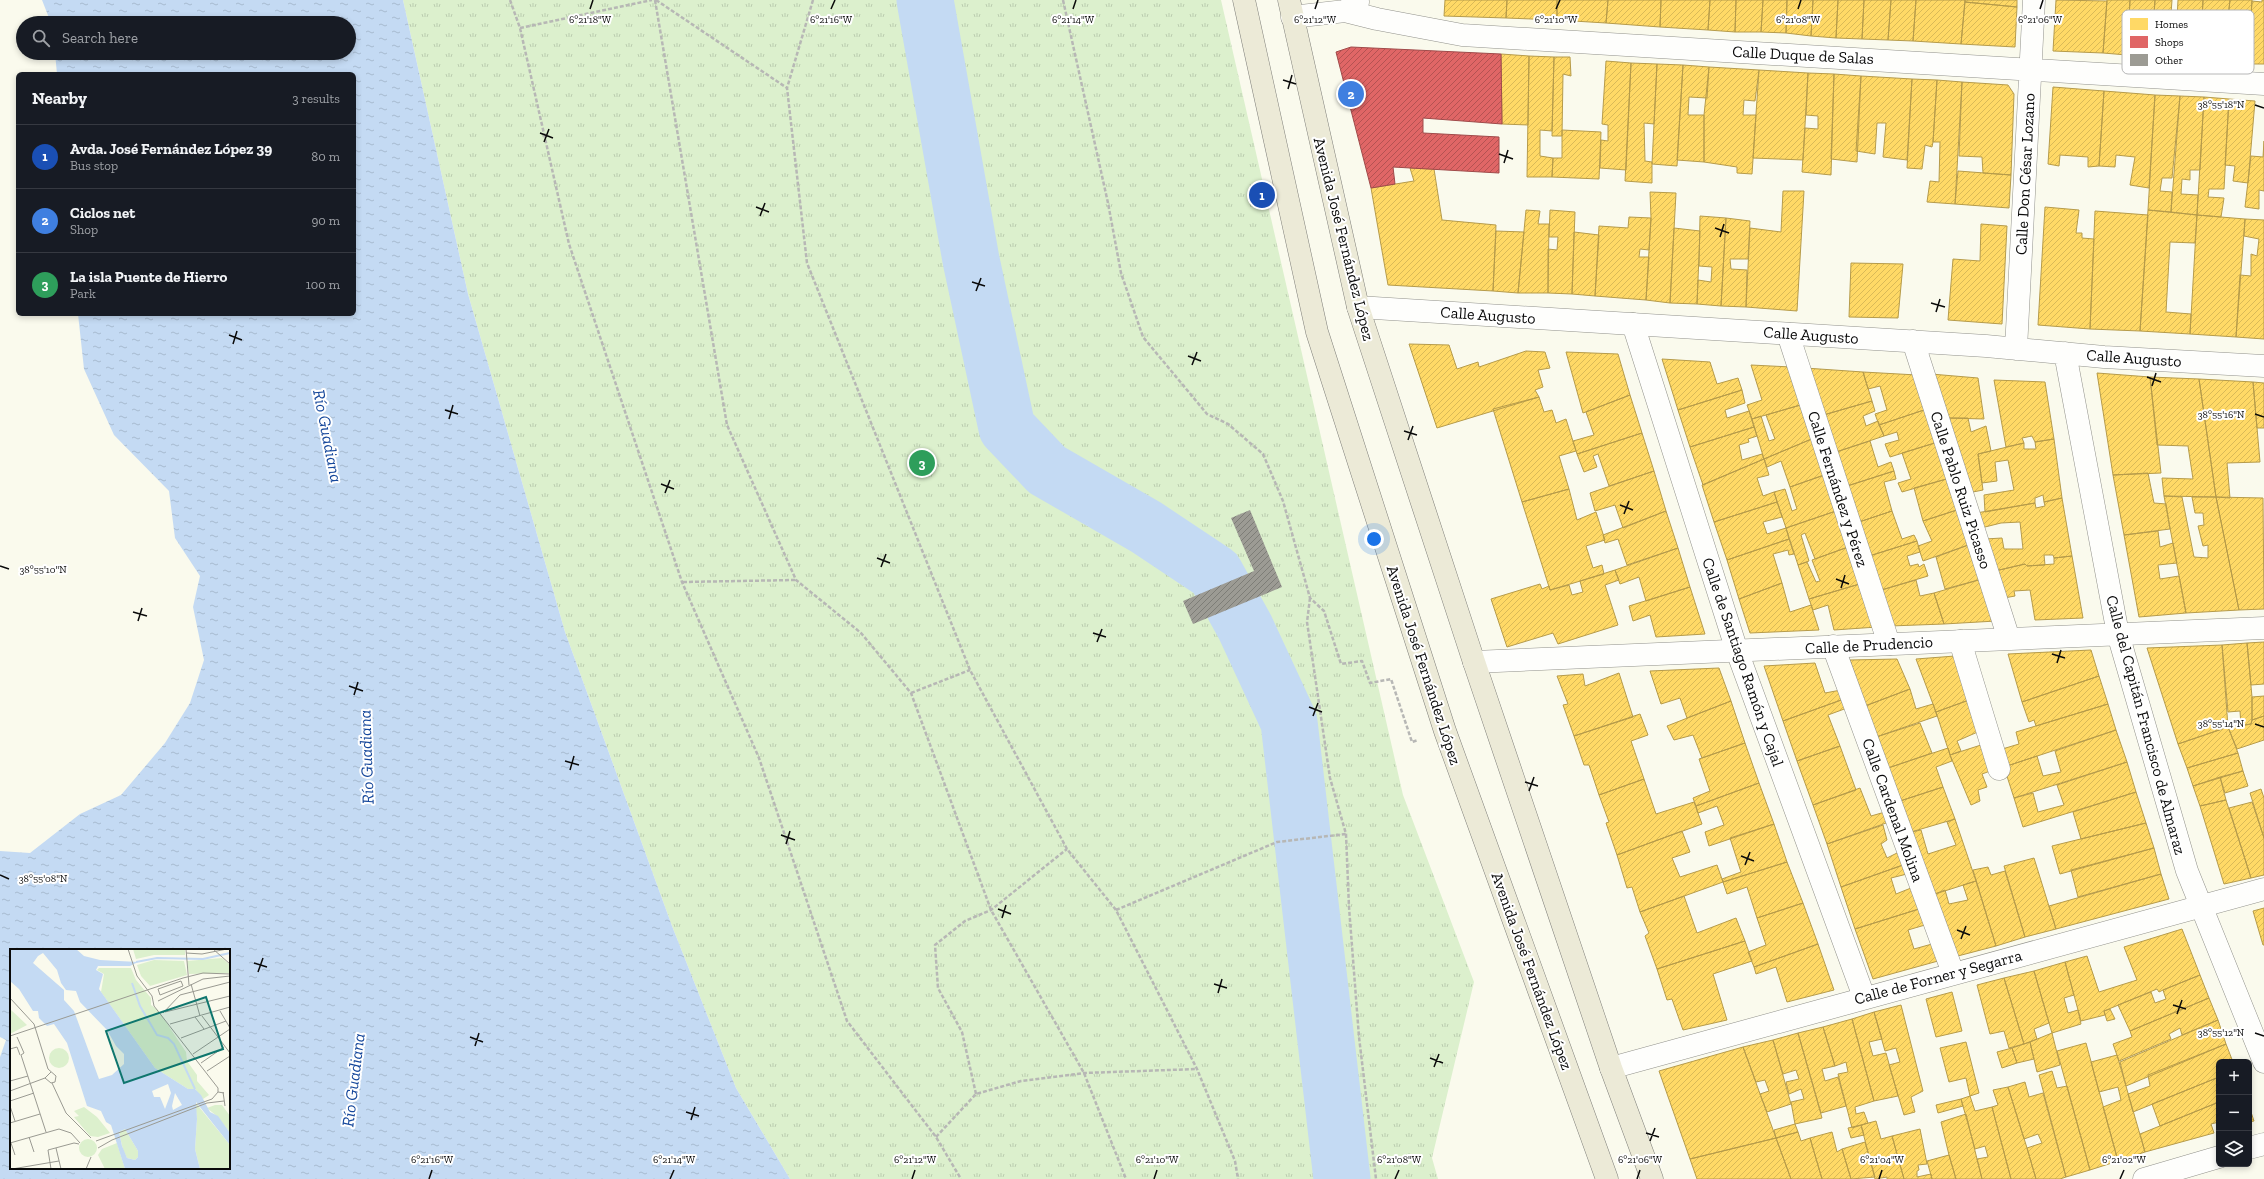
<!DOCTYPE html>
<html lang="en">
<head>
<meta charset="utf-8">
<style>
	body { margin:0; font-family:"Zilla Slab",serif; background:#242831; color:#f1f3f6 }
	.controls { position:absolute; right:12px; bottom:12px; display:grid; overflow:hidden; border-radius:6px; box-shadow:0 2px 6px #0003 }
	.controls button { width:36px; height:36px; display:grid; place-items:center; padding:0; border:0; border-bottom:1px solid #363941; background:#171b24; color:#f1f3f6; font:20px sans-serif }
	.you { position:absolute; left:1374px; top:539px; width:14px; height:14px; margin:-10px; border:3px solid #fff; border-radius:50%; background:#1a73e8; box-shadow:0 0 0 6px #1a73e833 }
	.badge { display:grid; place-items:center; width:26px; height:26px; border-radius:50%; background:#2563eb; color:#fff; font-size:13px; font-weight:700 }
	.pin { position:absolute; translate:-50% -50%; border:2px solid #fff; box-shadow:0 1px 4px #0006 }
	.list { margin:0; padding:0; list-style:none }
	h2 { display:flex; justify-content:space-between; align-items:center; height:52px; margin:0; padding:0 16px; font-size:17px }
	h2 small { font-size:13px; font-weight:400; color:#9ea1a6 }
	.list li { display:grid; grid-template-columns:26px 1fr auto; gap:12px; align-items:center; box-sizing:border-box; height:64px; padding:0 16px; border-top:1px solid #363941 }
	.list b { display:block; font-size:15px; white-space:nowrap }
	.list p { margin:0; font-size:13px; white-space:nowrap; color:#9ea1a6 }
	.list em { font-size:13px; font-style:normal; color:#9ea1a6 }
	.icon { flex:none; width:22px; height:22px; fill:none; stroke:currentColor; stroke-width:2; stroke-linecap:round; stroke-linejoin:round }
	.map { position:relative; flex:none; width:2264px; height:1179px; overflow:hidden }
	.search { position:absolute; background:#171b24; box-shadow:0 2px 6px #0003; left:16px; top:16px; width:340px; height:44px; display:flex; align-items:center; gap:10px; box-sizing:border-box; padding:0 14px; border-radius:22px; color:#9ea1a6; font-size:15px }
	.panel { position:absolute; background:#171b24; box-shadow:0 2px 6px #0003; left:16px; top:72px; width:340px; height:244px; border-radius:6px }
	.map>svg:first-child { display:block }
	.park { fill:url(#park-tufts) }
	.water { fill:url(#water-ripples); fill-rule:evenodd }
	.homes { fill:url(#homes-hatch); stroke:#b69b4a }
	.shops { fill:url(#shops-hatch); stroke:#a04a4a }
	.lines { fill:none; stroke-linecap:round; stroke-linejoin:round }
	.river { stroke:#c4daf3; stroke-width:57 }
	.building { fill:url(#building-hatch) }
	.pedestrian-casing { stroke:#92928c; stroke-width:23 }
	.minor-casing { stroke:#92928c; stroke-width:23 }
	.primary-casing { stroke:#7f7f7a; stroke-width:23 }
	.path { stroke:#b7b7b5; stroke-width:2.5; stroke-dasharray:4 2; stroke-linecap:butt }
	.pedestrian { stroke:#fefefc; stroke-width:22 }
	.minor { stroke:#fefefc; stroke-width:22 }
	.primary { stroke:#ecead7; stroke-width:22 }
	.ticks { fill:none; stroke:#0a0a0a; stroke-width:1.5 }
	.labels { text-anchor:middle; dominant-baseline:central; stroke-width:4; stroke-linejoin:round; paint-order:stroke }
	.street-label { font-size:16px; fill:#0a0a0a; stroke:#fff }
	.water-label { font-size:17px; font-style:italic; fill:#15479b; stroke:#fff }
	.inset-river { fill:none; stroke:#c4daf3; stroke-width:2 }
	.inset-road { fill:none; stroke:#9a9a92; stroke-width:1 }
	.view { fill:#0f766e; fill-opacity:0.15; stroke:#0f766e; stroke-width:2 }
	.inset-edge { fill:none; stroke:#0a0a0a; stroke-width:2 }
	.key { fill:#fff; stroke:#b6b6b6; stroke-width:1 }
	.key-label { font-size:11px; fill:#0a0a0a }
	.ticks-label { font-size:10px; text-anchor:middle; fill:#0a0a0a; stroke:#fff; stroke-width:4; stroke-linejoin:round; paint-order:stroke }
</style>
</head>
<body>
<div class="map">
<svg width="2264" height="1179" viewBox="0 0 2264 1179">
	<defs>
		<pattern id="park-tufts" width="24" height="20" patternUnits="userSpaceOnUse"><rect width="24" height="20" fill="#dcf0cd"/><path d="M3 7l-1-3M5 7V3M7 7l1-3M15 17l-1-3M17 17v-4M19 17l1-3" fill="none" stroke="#bbccaf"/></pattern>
		<pattern id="water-ripples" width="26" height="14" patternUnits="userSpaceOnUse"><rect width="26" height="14" fill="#c4daf3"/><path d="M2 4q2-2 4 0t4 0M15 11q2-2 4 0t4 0" fill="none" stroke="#a7bacf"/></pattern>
		<pattern id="homes-hatch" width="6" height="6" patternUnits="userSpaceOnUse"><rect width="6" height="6" fill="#ffd966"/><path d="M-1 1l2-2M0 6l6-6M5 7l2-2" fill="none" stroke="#d9b957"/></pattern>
		<pattern id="shops-hatch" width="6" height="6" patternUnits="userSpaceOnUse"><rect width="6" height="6" fill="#e06666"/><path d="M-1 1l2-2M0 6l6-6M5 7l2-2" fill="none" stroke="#b45252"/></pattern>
		<pattern id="building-hatch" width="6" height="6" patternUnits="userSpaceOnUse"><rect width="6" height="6" fill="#9c9b94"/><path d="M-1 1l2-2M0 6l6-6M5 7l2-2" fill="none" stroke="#7d7d77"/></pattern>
	</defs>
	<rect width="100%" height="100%" fill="#fafaed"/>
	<path class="park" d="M 403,0 L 1221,0 L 1403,795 L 1474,982 L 1432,1158 L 1438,1179 L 790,1179 L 736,1088 L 672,926 L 565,632 L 468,294 Z"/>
	<path class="water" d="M 42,0 L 403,0 L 468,294 L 565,632 L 672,926 L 736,1088 L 790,1179 L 0,1179 L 0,1057 L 6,1040 L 0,1037 L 0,851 L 30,853 L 80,814 L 121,795 L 165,743 L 190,703 L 204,660 L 193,607 L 200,576 L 175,538 L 169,491 L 114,435 L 84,369 L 78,314 L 354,314 L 354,74 L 57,74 L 55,53 L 349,53 L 349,23 L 51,23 ZM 11,950 L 229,950 L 229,1168 L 11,1168 Z"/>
	<path class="homes" d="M 1445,0 L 1507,0 L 1506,18 L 1444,16 Z
		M 1507,0 L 1557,0 L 1557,20 L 1506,18 Z
		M 1557,0 L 1608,0 L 1606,23 L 1557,20 Z
		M 1608,0 L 1661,0 L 1660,27 L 1606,23 Z
		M 1661,0 L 1710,0 L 1708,30 L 1660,27 Z
		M 1710,0 L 1736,0 L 1735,32 L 1708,30 Z
		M 1736,0 L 1763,0 L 1761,32 L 1735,32 Z
		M 1763,0 L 1787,0 L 1786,33 L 1761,32 Z
		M 1787,0 L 1813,0 L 1811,36 L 1786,33 Z
		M 1813,0 L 1838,0 L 1836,38 L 1811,36 Z
		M 1838,0 L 1864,0 L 1862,39 L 1836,38 Z
		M 1864,0 L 1891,0 L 1888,40 L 1862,39 Z
		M 1891,0 L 1916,0 L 1913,41 L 1888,40 Z
		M 1916,0 L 1965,0 L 1961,44 L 1913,41 Z
		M 1965,0 L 2017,0 L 2017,7 L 1965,2 Z
		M 2056,0 L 2107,1 L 2103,53 L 2053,51 Z
		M 2130,0 L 2127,55 L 2103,53 L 2107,0 Z
		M 2130,0 L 2155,0 L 2151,56 L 2127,55 Z
		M 2155,0 L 2172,0 L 2171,14 L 2178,14 L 2175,58 L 2151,56 Z
		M 2178,0 L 2203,0 L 2200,59 L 2175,58 Z
		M 2203,0 L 2230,0 L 2223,62 L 2200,59 Z
		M 2230,0 L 2252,0 L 2248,64 L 2223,62 Z
		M 2262,0 L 2264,0 L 2264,64 L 2248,64 L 2252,1 L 2262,2 Z
		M 1965,2 L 2017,7 L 2015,47 L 1961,44 Z
		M 1501,54 L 1529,56 L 1528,125 L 1502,124 Z
		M 1529,56 L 1554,57 L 1552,131 L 1540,130 L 1540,156 L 1553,158 L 1552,177 L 1527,177 Z
		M 1554,57 L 1570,57 L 1571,76 L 1563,74 L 1562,136 L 1552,136 Z
		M 1606,61 L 1631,63 L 1626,170 L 1600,168 L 1601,140 L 1608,141 L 1608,125 L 1602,124 Z
		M 1631,63 L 1657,64 L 1654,124 L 1644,123 L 1645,161 L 1652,162 L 1652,183 L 1625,181 Z
		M 1657,64 L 1683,65 L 1677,166 L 1652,164 Z
		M 1683,65 L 1709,67 L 1707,98 L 1689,97 L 1688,115 L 1704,115 L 1704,162 L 1677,160 Z
		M 1709,67 L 1759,70 L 1755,101 L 1744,100 L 1743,115 L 1756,115 L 1752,174 L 1737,173 L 1737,167 L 1704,162 L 1704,115 Z
		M 1759,70 L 1808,73 L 1803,160 L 1753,158 Z
		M 1808,73 L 1834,74 L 1831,175 L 1802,172 L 1805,128 L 1818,129 L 1818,116 L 1806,115 Z
		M 1834,74 L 1861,76 L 1857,162 L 1831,159 Z
		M 1861,76 L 1912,79 L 1907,160 L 1883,157 L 1886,123 L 1877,123 L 1875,154 L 1856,151 Z
		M 1912,79 L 1937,80 L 1933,142 L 1932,147 L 1925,145 L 1922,169 L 1907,168 Z
		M 1937,80 L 1962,82 L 1955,204 L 1927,202 L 1930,181 L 1939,182 L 1940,142 L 1933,142 Z
		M 1962,82 L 2008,85 L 2014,94 L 2011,175 L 1983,173 L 1982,157 L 1959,156 Z
		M 2053,87 L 2104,91 L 2099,166 L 2088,167 L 2088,157 L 2060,155 L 2059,166 L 2048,164 Z
		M 2104,91 L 2155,95 L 2149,188 L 2130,185 L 2135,157 L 2116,155 L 2115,167 L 2099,166 Z
		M 2155,95 L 2180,96 L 2172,178 L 2162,178 L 2160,191 L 2172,192 L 2171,212 L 2148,210 Z
		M 2180,96 L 2204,97 L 2200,170 L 2190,170 L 2190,180 L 2182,179 L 2181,194 L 2198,195 L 2197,215 L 2171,212 Z
		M 2204,97 L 2229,99 L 2224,189 L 2209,189 L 2208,197 L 2224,198 L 2221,217 L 2197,215 Z
		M 2229,99 L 2255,101 L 2248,183 L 2233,181 L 2235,166 L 2225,165 Z
		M 1562,130 L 1601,132 L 1599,179 L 1552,177 L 1553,158 L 1562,158 Z
		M 2264,141 L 2264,191 L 2259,190 L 2259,209 L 2245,207 L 2251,156 L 2263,157 Z
		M 1410,168 L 1434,169 L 1442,220 L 1496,225 L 1493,291 L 1388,285 L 1371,188 L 1414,181 Z
		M 1958,171 L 2011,175 L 2009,208 L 1955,204 Z
		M 1783,191 L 1804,191 L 1797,311 L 1746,307 L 1750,228 L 1781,232 Z
		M 1650,192 L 1676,193 L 1670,303 L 1646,300 L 1651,218 Z
		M 2045,207 L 2079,210 L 2076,233 L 2082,233 L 2082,238 L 2094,239 L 2090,329 L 2038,325 Z
		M 1526,210 L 1540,211 L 1538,224 L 1549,224 L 1548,293 L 1518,293 Z
		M 1550,210 L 1575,212 L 1572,294 L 1548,293 L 1548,249 L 1557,250 L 1558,237 L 1549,237 Z
		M 2148,210 L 2197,215 L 2195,243 L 2170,242 L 2166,312 L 2191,314 L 2190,334 L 2140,331 Z
		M 2095,211 L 2148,215 L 2140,331 L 2090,329 Z
		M 2197,215 L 2245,219 L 2236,337 L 2190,334 Z
		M 1700,216 L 1726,218 L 1721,306 L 1697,304 L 1698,280 L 1711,282 L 1712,267 L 1699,266 Z
		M 1629,217 L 1651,218 L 1649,250 L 1640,249 L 1639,257 L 1649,257 L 1646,300 L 1595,296 L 1599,226 L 1628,228 Z
		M 1726,218 L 1750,221 L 1748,259 L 1730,259 L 1731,269 L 1747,270 L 1746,307 L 1721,306 Z
		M 2245,219 L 2264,220 L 2264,339 L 2236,337 L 2240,275 L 2251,276 L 2251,254 L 2257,256 L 2259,239 L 2244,236 Z
		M 1981,224 L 2007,226 L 2002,324 L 1948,320 L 1953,259 L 1980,261 Z
		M 1674,228 L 1700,231 L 1697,304 L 1670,303 Z
		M 1496,231 L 1524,232 L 1518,293 L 1493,291 Z
		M 1574,232 L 1599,235 L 1595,296 L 1572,294 Z
		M 1851,263 L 1903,264 L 1898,318 L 1849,317 Z
		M 1409,344 L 1449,345 L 1457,369 L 1478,362 L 1479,367 L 1526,351 L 1545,352 L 1550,368 L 1538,370 L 1543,387 L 1535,390 L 1539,397 L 1437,428 Z
		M 1566,352 L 1618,354 L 1630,395 L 1583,413 Z
		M 1662,359 L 1710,362 L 1717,384 L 1738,378 L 1742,390 L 1678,410 Z
		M 1751,365 L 1791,367 L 1804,404 L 1752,419 L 1747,405 L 1762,400 Z
		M 1805,368 L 1863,372 L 1872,401 L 1820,416 Z
		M 1863,372 L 1917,375 L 1927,409 L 1879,425 L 1875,414 L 1887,410 L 1880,386 L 1868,389 Z
		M 2097,373 L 2150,377 L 2161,473 L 2113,475 Z
		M 1931,374 L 1978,378 L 1984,419 L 1946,418 Z
		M 2150,377 L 2199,379 L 2216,497 L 2164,496 L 2162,478 L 2193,479 L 2188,446 L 2157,445 Z
		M 2199,379 L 2253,382 L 2260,462 L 2227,463 L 2230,498 L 2216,497 Z
		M 1994,380 L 2045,382 L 2054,439 L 2035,442 L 2032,436 L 2022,438 L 2024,443 L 2006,447 Z
		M 2253,382 L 2264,383 L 2264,428 L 2257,428 Z
		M 1742,390 L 1745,403 L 1725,410 L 1727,418 L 1749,411 L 1754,427 L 1690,447 L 1678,410 Z
		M 1630,395 L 1642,433 L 1577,454 L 1573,441 L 1594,435 L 1586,412 Z
		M 1539,397 L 1544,412 L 1552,410 L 1556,423 L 1566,419 L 1576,451 L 1559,456 L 1569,489 L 1522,502 L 1493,409 Z
		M 1872,401 L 1875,411 L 1863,416 L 1866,426 L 1878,421 L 1884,436 L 1833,453 L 1820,416 Z
		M 1804,404 L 1814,438 L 1764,459 L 1752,419 L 1761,416 L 1769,441 L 1775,439 L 1766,415 Z
		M 1927,409 L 1938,442 L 1890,457 L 1885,444 L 1899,440 L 1897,432 L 1884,436 L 1879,425 Z
		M 1946,418 L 1968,418 L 1971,432 L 1986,426 L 1991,451 L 1978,454 L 1983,490 L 1968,493 Z
		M 1754,427 L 1757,436 L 1748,439 L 1749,442 L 1739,445 L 1742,460 L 1762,454 L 1764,459 L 1703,485 L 1690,447 Z
		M 1642,433 L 1654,471 L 1609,486 L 1598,454 L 1593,456 L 1597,467 L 1584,472 L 1577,454 Z
		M 1814,438 L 1827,474 L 1790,487 L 1781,461 L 1767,467 L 1764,459 Z
		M 2054,439 L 2062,498 L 2044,502 L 2043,495 L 2035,498 L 2035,503 L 1985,512 L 1984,495 L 2014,490 L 2008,460 L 1995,462 L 1997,481 L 1982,483 L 1978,454 L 2024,443 L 2024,449 L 2036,449 L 2035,442 Z
		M 1870,441 L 1878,467 L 1891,462 L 1894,471 L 1844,487 L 1833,453 Z
		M 1938,442 L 1950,478 L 1902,492 L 1898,483 L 1911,479 L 1902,453 Z
		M 1764,459 L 1769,475 L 1757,478 L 1763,496 L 1774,492 L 1777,502 L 1714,522 L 1702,485 Z
		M 1654,471 L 1666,511 L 1623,528 L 1615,505 L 1595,511 L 1590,493 Z
		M 1894,471 L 1896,479 L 1884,482 L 1892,511 L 1856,523 L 1844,487 Z
		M 2148,473 L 2154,503 L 2166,504 L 2170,529 L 2124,535 L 2113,475 Z
		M 1827,474 L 1839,510 L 1786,528 L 1774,492 L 1785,489 L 1792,511 L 1797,509 L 1790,487 Z
		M 1950,478 L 1960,509 L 1923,521 L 1914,488 Z
		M 1569,489 L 1577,520 L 1596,512 L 1605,540 L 1586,546 L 1593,568 L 1602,565 L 1604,574 L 1550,590 L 1522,502 Z
		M 2164,496 L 2182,497 L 2194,557 L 2208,558 L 2208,545 L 2203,546 L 2198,526 L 2204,525 L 2203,513 L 2195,513 L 2192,497 L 2216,497 L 2239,610 L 2186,613 Z
		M 2216,497 L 2263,498 L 2264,609 L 2239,610 Z
		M 2062,498 L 2072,556 L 2054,558 L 2053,555 L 2044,555 L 2045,565 L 2027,566 L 2025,564 L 1995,571 L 1985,539 L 2002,538 L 2004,549 L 2023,549 L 2020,522 L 2001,523 L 1981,528 L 1976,513 L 2035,503 L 2036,508 L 2045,506 L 2044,502 Z
		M 1777,502 L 1782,517 L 1763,522 L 1767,534 L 1786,528 L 1789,539 L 1727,560 L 1714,522 Z
		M 1960,509 L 1971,544 L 1923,561 L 1918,546 L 1932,541 L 1923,521 Z
		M 1839,510 L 1851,546 L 1815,559 L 1805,533 L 1801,535 L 1809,561 L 1798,565 L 1786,528 Z
		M 1666,511 L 1678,548 L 1627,565 L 1618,539 L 1605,543 L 1603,535 Z
		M 1892,511 L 1902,539 L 1914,535 L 1917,541 L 1866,557 L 1856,523 Z
		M 2158,531 L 2160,547 L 2173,543 L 2177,563 L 2158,565 L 2160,579 L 2179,576 L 2186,613 L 2139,617 L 2124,535 Z
		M 1789,539 L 1794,554 L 1789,555 L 1788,550 L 1773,554 L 1782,583 L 1739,599 L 1727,560 Z
		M 1917,541 L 1920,552 L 1907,556 L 1910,566 L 1918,564 L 1919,567 L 1924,564 L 1928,576 L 1878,591 L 1866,557 Z
		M 1971,544 L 1982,579 L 1945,589 L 1936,557 Z
		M 1851,546 L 1863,583 L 1809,599 L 1798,565 L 1807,562 L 1816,582 L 1820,581 L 1812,560 Z
		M 1678,548 L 1690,587 L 1646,601 L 1639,577 L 1620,584 L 1615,570 Z
		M 2072,556 L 2083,618 L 2035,620 L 2030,590 L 2014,591 L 2015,596 L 2004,598 L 1995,571 L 2025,564 L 2027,566 L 2054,564 L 2054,558 Z
		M 1615,570 L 1619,580 L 1605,585 L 1618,625 L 1558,644 L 1553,633 L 1507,647 L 1491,599 L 1540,584 L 1542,589 L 1549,586 L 1550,590 L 1569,585 L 1572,595 L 1583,592 L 1580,581 Z
		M 1982,579 L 1996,621 L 1944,624 L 1934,593 Z
		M 1916,580 L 1920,596 L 1934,593 L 1944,624 L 1890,626 L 1878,591 Z
		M 1782,583 L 1790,612 L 1811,605 L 1819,630 L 1750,633 L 1739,599 Z
		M 1863,583 L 1877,627 L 1834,630 L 1828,605 L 1813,610 L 1809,599 Z
		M 1690,587 L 1705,634 L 1656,637 L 1650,615 L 1633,621 L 1629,606 Z
		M 2264,642 L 2264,684 L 2251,685 L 2247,643 Z
		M 2247,643 L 2252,697 L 2252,720 L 2251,724 L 2241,726 L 2240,711 L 2228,712 L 2222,645 Z
		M 2222,645 L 2228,727 L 2178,744 L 2147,648 Z
		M 2091,650 L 2099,676 L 2022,702 L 2008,654 Z
		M 1955,656 L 1969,700 L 1936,712 L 1916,659 Z
		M 1897,659 L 1910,689 L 1865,706 L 1850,660 Z
		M 1815,663 L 1825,693 L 1841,690 L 1844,699 L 1783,721 L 1764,666 Z
		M 1719,668 L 1731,701 L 1687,718 L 1680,698 L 1661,704 L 1650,671 Z
		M 1619,673 L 1633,717 L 1574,736 L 1563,705 L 1568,704 L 1557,676 L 1583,674 L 1585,686 Z
		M 2099,676 L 2108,704 L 2036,726 L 2034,720 L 2029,722 L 2022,702 Z
		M 1910,689 L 1916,709 L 1933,704 L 1937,716 L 1876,737 L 1865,706 Z
		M 2264,696 L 2264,716 L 2252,720 L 2252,697 Z
		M 1844,699 L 1847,708 L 1828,715 L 1840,746 L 1797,761 L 1783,721 Z
		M 1969,700 L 1980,731 L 1957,741 L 1961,751 L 1950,755 L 1936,712 Z
		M 1731,701 L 1745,743 L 1702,758 L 1693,735 L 1674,740 L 1667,726 Z
		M 2108,704 L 2116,730 L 2004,767 L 1999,750 L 2019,744 L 2016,732 Z
		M 1640,714 L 1648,735 L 1631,741 L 1644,779 L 1599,795 L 1589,765 L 1584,765 L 1574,736 Z
		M 2264,716 L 2264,740 L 2237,749 L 2228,727 L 2251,724 L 2252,720 Z
		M 1920,723 L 1932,753 L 1888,768 L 1876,737 Z
		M 2228,727 L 2238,753 L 2187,768 L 2178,744 Z
		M 2116,730 L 2127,762 L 2014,798 L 2004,767 L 2037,756 L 2043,776 L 2061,772 L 2055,751 Z
		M 1745,743 L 1759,783 L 1696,806 L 1693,798 L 1710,791 L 1699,759 Z
		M 1984,744 L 1993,770 L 1982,774 L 1987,787 L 1978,790 L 1980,801 L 1971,805 L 1950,755 Z
		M 1840,746 L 1856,790 L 1813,805 L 1797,761 Z
		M 1948,748 L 1952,761 L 1936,767 L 1943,787 L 1900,801 L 1888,768 Z
		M 2238,753 L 2243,771 L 2193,786 L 2187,768 Z
		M 2127,762 L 2136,792 L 2023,827 L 2014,798 L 2033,793 L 2038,812 L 2064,805 L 2057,785 Z
		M 2243,771 L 2248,786 L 2225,793 L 2220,777 Z
		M 2220,777 L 2226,800 L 2200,806 L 2193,786 Z
		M 1644,779 L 1656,814 L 1694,802 L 1702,824 L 1617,855 L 1606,823 L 1609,822 L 1599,795 Z
		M 1759,783 L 1774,824 L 1709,846 L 1705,832 L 1724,825 L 1717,806 L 1698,813 L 1696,806 Z
		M 1943,787 L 1955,819 L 1911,832 L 1900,801 Z
		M 1860,788 L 1871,816 L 1885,812 L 1889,822 L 1827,844 L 1813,805 Z
		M 2261,789 L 2264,798 L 2264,838 L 2250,793 Z
		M 2136,792 L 2146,823 L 2081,839 L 2073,812 Z
		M 2226,800 L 2251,878 L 2224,884 L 2200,806 Z
		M 2252,802 L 2264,838 L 2264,875 L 2251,878 L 2229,808 Z
		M 1955,819 L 1976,881 L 1932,895 L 1911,832 L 1921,830 L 1928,854 L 1956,845 L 1947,822 Z
		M 2146,823 L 2154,848 L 2060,874 L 2052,846 Z
		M 1774,824 L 1787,862 L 1723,882 L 1722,879 L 1741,872 L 1730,838 Z
		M 1883,825 L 1887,840 L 1881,844 L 1887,858 L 1899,852 L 1903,865 L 1841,887 L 1827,844 Z
		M 1682,831 L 1690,852 L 1672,858 L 1680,877 L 1717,865 L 1723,882 L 1640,912 L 1632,887 L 1627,888 L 1617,855 Z
		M 2154,848 L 2161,874 L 2078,897 L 2071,870 Z
		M 2034,858 L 2056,929 L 2025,937 L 2004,866 Z
		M 1787,862 L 1803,903 L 1757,918 L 1747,887 L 1727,894 L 1723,882 Z
		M 1903,865 L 1907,874 L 1891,878 L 1896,894 L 1911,888 L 1919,909 L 1855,929 L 1841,887 Z
		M 1988,867 L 1991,875 L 2005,871 L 2025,937 L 1996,946 L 1973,870 Z
		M 2161,874 L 2169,899 L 2056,929 L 2049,906 Z
		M 1976,881 L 1996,946 L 1954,957 L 1932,895 L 1945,890 L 1949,904 L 1968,900 L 1963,885 Z
		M 1684,896 L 1697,933 L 1736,918 L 1745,941 L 1657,969 L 1645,936 L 1649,933 L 1640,912 Z
		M 1803,903 L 1818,944 L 1754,967 L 1748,952 L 1766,945 L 1757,918 Z
		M 2264,908 L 2264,945 L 2263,945 L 2253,911 Z
		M 1919,909 L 1925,925 L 1908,930 L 1914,949 L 1932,944 L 1938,961 L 1873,979 L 1855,929 Z
		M 2182,929 L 2200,975 L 2163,990 L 2159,992 L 2157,989 L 2104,1011 L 2105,1015 L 2081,1021 L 2065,962 L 2087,956 L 2099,992 L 2137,980 L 2124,947 Z
		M 1745,941 L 1752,961 L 1713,974 L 1727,1020 L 1683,1030 L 1672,999 L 1667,1000 L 1657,969 Z
		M 1818,944 L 1834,990 L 1787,1002 L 1776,967 L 1756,974 L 1754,967 Z
		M 2065,962 L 2074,995 L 2064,998 L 2068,1013 L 2078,1010 L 2081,1024 L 2052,1033 L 2034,971 Z
		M 2034,971 L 2049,1023 L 2034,1029 L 2037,1039 L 2024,1044 L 2004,978 Z
		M 2200,975 L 2209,998 L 2130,1031 L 2118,1005 L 2151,992 L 2155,1003 L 2166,999 L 2163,990 Z
		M 2004,978 L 2024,1044 L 2009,1048 L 2004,1031 L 1990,1034 L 1977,985 Z
		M 1952,992 L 1962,1031 L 1936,1037 L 1926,999 Z
		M 2209,998 L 2218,1020 L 2182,1035 L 2180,1028 L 2169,1034 L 2171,1039 L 2119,1061 L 2113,1044 L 2132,1037 L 2130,1031 Z
		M 1901,1005 L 1923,1091 L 1911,1097 L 1915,1112 L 1904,1115 L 1889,1065 L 1900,1062 L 1896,1048 L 1885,1051 L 1874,1012 Z
		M 2110,1009 L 2115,1019 L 2107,1021 L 2104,1011 Z
		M 1874,1012 L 1882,1039 L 1869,1042 L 1873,1056 L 1886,1053 L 1898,1096 L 1874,1101 L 1852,1019 Z
		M 1852,1019 L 1874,1101 L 1855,1107 L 1856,1114 L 1864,1112 L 1868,1123 L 1852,1128 L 1838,1074 L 1848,1072 L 1846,1062 L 1835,1066 L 1823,1027 Z
		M 2218,1020 L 2226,1044 L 2126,1086 L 2120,1062 Z
		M 1823,1027 L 1835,1066 L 1822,1069 L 1825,1081 L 1838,1077 L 1846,1106 L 1821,1113 L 1798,1033 Z
		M 1798,1033 L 1822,1118 L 1795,1124 L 1791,1102 L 1804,1099 L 1801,1089 L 1789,1094 L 1786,1082 L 1799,1079 L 1796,1070 L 1783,1074 L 1773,1040 Z
		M 2052,1033 L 2060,1065 L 2037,1072 L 2030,1042 Z
		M 1773,1040 L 1791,1104 L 1767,1112 L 1760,1094 L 1769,1091 L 1765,1080 L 1756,1082 L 1743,1047 Z
		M 1966,1042 L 1979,1093 L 1970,1096 L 1966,1078 L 1949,1082 L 1940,1048 Z
		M 2030,1042 L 2034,1059 L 2017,1063 L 2012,1048 Z
		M 2086,1043 L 2118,1161 L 2090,1170 L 2057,1051 Z
		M 2226,1044 L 2233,1062 L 2219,1062 L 2219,1077 L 2133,1112 L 2128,1094 L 2150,1086 L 2148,1075 Z
		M 1743,1047 L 1776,1138 L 1690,1159 L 1659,1071 Z
		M 2012,1048 L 2017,1063 L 2002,1068 L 1997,1052 Z
		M 2117,1055 L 2145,1152 L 2118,1161 L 2103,1107 L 2121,1100 L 2118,1087 L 2099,1092 L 2091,1062 Z
		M 2052,1071 L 2057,1088 L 2067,1086 L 2090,1170 L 2066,1177 L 2039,1075 Z
		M 2219,1077 L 2219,1102 L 2160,1126 L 2152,1104 Z
		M 2025,1082 L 2029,1097 L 2043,1093 L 2066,1177 L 2060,1179 L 2036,1179 L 2027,1148 L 2042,1143 L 2038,1134 L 2024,1139 L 2008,1087 Z
		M 2008,1087 L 2027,1148 L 2036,1179 L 2011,1179 L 1992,1107 L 1998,1105 L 1993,1090 Z
		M 1970,1096 L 1975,1111 L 1992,1107 L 2011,1179 L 1982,1179 L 1977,1159 L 1988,1157 L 1985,1146 L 1975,1149 L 1961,1099 Z
		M 1961,1099 L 1963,1106 L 1938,1113 L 1936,1105 Z
		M 2219,1102 L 2219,1122 L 2211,1124 L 2214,1133 L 2145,1152 L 2140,1134 Z
		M 2249,1106 L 2254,1121 L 2249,1122 Z
		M 1966,1114 L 1977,1159 L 1982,1179 L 1956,1179 L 1949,1155 L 1941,1122 Z
		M 1876,1121 L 1881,1139 L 1892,1136 L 1904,1179 L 1887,1179 L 1887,1177 L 1875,1179 L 1861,1125 Z
		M 1795,1124 L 1798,1132 L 1776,1138 L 1774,1130 Z
		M 1861,1125 L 1864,1135 L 1851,1138 L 1848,1128 Z
		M 1920,1129 L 1927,1164 L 1918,1165 L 1919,1170 L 1917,1171 L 1917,1177 L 1931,1174 L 1932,1179 L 1904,1179 L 1892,1136 Z
		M 1798,1132 L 1801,1141 L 1810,1138 L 1822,1179 L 1791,1179 L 1776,1138 Z
		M 1832,1132 L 1837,1152 L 1842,1149 L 1851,1179 L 1822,1179 L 1810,1138 Z
		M 1776,1138 L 1791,1179 L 1697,1179 L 1690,1159 Z
		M 1865,1142 L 1875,1177 L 1851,1179 L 1842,1149 Z
		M 1949,1155 L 1956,1179 L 1932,1179 L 1927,1161 Z"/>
	<path class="shops" d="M 1351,47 L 1501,54 L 1502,124 L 1423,118 L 1423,133 L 1499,137 L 1499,173 L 1393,167 L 1395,184 L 1371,188 L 1336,52 Z"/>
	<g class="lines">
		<path class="river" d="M 925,0 L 971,260 L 1007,428 L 1047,470 L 1146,527 L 1215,573 L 1245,627 L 1289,722 L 1342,1179"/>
	</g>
	<path class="building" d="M 1250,510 L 1282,587 L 1193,624 L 1183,601 L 1254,571 L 1231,518 Z"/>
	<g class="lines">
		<g class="pedestrian-casing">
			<path id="pedestrian" d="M 1633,324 L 1737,651 L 1864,997
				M 1788,334 L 1889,644
				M 1960,641 L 1999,769
				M 1833,646 L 1953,973"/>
		</g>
		<g class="minor-casing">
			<path id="minor" d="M 1345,11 L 1377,19 L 1462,35 L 2264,84
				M 1292,17 L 1345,11 L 1358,2
				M 1358,307 L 1986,346 L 2104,357 L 2264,366
				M 1913,341 L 2009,639
				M 2016,349 L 2034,0
				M 2065,353 L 2118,634 L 2187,871 L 2264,1062
				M 1474,662 L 2264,628
				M 1611,1068 L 2264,889
				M 2249,1148 L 2264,1144
				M 2144,1179 L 2219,1157"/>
		</g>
		<g class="primary-casing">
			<path id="primary" d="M 1244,0 L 1317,332 L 1445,731 L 1607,1179
				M 1289,0 L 1358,307 L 1474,662 L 1611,1068 L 1652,1179"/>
		</g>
		<path class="path" d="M 510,0 L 520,28 L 569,244 L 682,582 L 759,758 L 847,1021 L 936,1137 L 961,1179
			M 655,0 L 727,425 L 796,580 L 861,633 L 911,693 L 991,910 L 1084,1073 L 1126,1179
			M 656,0 L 787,88
			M 813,0 L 787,88 L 807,263 L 970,670 L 1067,849 L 1116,910 L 1197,1069 L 1235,1161 L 1238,1179
			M 1063,0 L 1108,203 L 1121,273 L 1143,337 L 1207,414 L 1228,424 L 1263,454 L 1283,501 L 1310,598 L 1324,611 L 1341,664 L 1362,661 L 1370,683 L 1391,679 L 1412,742 L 1418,740
			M 520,28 L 652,0
			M 683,582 L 796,580
			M 1310,598 L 1307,622 L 1330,778 L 1346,834 L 1349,907 L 1359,1037 L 1376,1179
			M 911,693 L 970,670
			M 1116,910 L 1277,842 L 1346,834
			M 976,1094 L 962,1032 L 938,988 L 935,945 L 965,921 L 991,910 L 1067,849
			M 936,1137 L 976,1094 L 1021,1081 L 1084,1073 L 1197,1069"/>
		<use href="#pedestrian" class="pedestrian"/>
		<use href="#minor" class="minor"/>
		<use href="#primary" class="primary"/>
	</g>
	<path class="ticks" d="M 590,9 L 593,0M 831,9 L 835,0M 1073,9 L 1076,0M 1315,9 L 1318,0M 1556,9 L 1560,0M 1798,9 L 1801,0M 2040,9 L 2043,0M 1283,80 L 1296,84M 1288,89 L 1292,75M 2255,105 L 2264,108M 540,133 L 553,138M 544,142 L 549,129M 1499,154 L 1513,159M 1504,163 L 1508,150M 756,207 L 769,212M 760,216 L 765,203M 1715,228 L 1729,233M 1720,237 L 1724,224M 972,282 L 985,286M 976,291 L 981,278M 1931,303 L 1945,307M 1936,312 L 1940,299M 229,335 L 242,340M 233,344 L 237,331M 1188,356 L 1201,361M 1192,365 L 1197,352M 2147,377 L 2161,382M 2152,386 L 2156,373M 445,410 L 458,414M 2255,414 L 2264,417M 449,419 L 453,405M 1404,431 L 1417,435M 1408,440 L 1413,426M 661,484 L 674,489M 665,493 L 670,480M 1620,505 L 1633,510M 1624,514 L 1629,501M 877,558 L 890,563M 0,566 L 9,569M 881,567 L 886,554M 1836,579 L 1849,584M 1841,588 L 1845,575M 133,612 L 147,616M 138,621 L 142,608M 1093,633 L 1106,637M 1097,642 L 1102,629M 2052,654 L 2065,658M 2057,663 L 2061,650M 349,686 L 363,691M 354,695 L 358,682M 1309,707 L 1322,712M 1313,716 L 1318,703M 2255,724 L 2264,727M 565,761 L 579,765M 570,770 L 574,756M 1525,782 L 1538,786M 1529,791 L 1534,777M 781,835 L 795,840M 786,844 L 790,831M 1741,856 L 1754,861M 1745,865 L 1750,852M 0,875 L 9,879M 998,909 L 1011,914M 1002,918 L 1006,905M 1957,930 L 1970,935M 1961,939 L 1966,926M 254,963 L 267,967M 258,972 L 263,958M 1214,984 L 1227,988M 1218,993 L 1222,979M 2173,1005 L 2186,1009M 2177,1014 L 2182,1000M 2255,1033 L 2264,1036M 470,1037 L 483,1042M 475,1046 L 479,1033M 1430,1058 L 1443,1063M 1434,1067 L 1439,1054M 686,1112 L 699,1116M 691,1120 L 695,1107M 1646,1133 L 1659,1137M 1650,1141 L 1655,1128M 429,1179 L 432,1170M 670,1179 L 674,1170M 912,1179 L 915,1170M 1154,1179 L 1157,1170M 1395,1179 L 1399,1170M 1637,1179 L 1640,1170M 1879,1179 L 1882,1170M 2120,1179 L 2124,1170"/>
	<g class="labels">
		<g class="street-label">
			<text transform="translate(1803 55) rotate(3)">Calle Duque de Salas</text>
			<text transform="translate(2025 174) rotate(-87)">Calle Don César Lozano</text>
			<text transform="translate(1344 239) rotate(76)">Avenida José Fernández López</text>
			<text transform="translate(1488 315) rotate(4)">Calle Augusto</text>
			<text transform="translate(1811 335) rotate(4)">Calle Augusto</text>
			<text transform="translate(2134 358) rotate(4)">Calle Augusto</text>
			<text transform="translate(1838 489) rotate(72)">Calle Fernández y Pérez</text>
			<text transform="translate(1961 490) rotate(72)">Calle Pablo Ruiz Picasso</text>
			<text transform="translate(1869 645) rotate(-3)">Calle de Prudencio</text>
			<text transform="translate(1743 662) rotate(71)">Calle de Santiago Ramón y Cajal</text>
			<text transform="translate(1424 665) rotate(72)">Avenida José Fernández López</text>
			<text transform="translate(2146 725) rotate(75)">Calle del Capitán Francisco de Almaraz</text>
			<text transform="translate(1893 810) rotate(70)">Calle Cardenal Molina</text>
			<text transform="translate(1532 971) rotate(70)">Avenida José Fernández López</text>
			<text transform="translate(1938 977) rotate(-15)">Calle de Forner y Segarra</text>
		</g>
		<g class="water-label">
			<text transform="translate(328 436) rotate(79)">Río Guadiana</text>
			<text transform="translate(366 757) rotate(-92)">Río Guadiana</text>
			<text transform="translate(353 1080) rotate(-83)">Río Guadiana</text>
		</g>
	</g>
	<g transform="translate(10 949)">
		<rect width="220" height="220" fill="#fafaed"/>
		<path d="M 0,60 L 17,76 L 0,85 ZM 115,180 L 128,202 L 128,208 L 125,211 L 117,209 L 113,201 L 109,183 ZM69 199a9 9 0 1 1 18 0a9 9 0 1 1-18 0Z" fill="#dcf0cd"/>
		<path d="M 123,0 L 175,0 L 175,6 L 144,6 L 126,10 ZM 212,9 L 220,16 L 220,24 L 179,25 L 177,12 ZM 144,11 L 174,12 L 177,26 L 140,37 L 131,27 L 127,16 ZM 89,19 L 121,19 L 126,31 L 141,49 L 141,56 L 148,61 L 176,103 L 177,112 L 187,126 L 187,132 L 199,146 L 193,150 L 185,140 L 178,140 L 145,119 L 91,43 L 94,25 L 87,21 ZM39 109a10 10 0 1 1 20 0a10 10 0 1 1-20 0ZM 185,153 L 220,196 L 220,220 L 190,220 L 185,200 L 187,170 ZM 205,156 L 212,156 L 220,167 L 220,184 L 208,168 L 197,159 ZM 74,158 L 87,168 L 100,184 L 88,188 L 80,187 L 64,168 L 69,167 L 64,162 ZM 107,194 L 115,220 L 95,220 L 88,206 L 92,200 Z" fill="#dcf0cd"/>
		<path d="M 0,0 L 66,0 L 74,7 L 90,11 L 128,13 L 120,17 L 88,17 L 86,21 L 93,25 L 89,40 L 145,119 L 178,140 L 185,140 L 191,146 L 200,163 L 208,167 L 220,184 L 220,196 L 186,153 L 187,170 L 185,200 L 190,220 L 115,220 L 101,176 L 96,173 L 91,162 L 77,157 L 57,94 L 44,75 L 37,77 L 29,69 L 28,62 L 23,62 L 9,40 L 0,32 ZM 33,4 L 47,21 L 51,34 L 56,41 L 66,42 L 70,53 L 97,81 L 106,97 L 114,105 L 114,115 L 102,126 L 89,130 L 64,62 L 54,51 L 54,41 L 23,14 L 28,7 ZM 158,135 L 161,144 L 155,160 L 150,148 L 144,148 L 142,142 ZM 165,144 L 172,156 L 163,161 L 162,157 ZM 115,180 L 128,202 L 128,208 L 125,211 L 117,209 L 112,197 L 109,183 Z" fill="#c4daf3" fill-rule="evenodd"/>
		<path class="inset-river" d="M 126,13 L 147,9 L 193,10 L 220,4M 122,34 L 130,57 L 147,86 L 158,89 L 164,95 L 185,140"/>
		<path class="inset-road" d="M 118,0 L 127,27 L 142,47 L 144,57 L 208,139 L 208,143M 176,0 L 179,36M 203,0 L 220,15M 176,4 L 192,5 L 217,0M 171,32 L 173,37 L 150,46 L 148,40 ZM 181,35 L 190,67M 0,49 L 24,75 L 38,120 L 46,127 L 45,133 L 41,134 L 35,129 L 41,123M 148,52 L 193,30 L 220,27M 210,62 L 220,79M 155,63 L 220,47M 153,64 L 170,46 L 220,33M 192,67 L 220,104M 185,68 L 194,80M 160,75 L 220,58M 0,87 L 173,29 L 193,24 L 220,25M 7,88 L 14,104 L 11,106 L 36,183M 171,89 L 216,72M 0,100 L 7,98 L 10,106M 183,105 L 220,80M 191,114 L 214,98M 197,122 L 220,107M 0,132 L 18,127M 42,134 L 56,164 L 81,189M 0,142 L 35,129M 213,143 L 215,157M 0,152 L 24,144M 0,157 L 5,172M 0,174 L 30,165M 19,188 L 24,203M 86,192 L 202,150 L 208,143 L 214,144M 0,194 L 49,180 L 61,184 L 70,194M 1,194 L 5,206M 46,199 L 51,220M 88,199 L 102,191 L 197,154 L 214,152M 2,220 L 49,212M 41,220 L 38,201 L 64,194 L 69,195M 76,220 L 81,208"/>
		<path class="view" d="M 196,48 L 213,100 L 114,134 L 96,82 Z"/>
		<rect width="220" height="220" class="inset-edge"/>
	</g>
	<rect x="2122" y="10" width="132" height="64" rx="6" class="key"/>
	<rect x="2130" y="18" width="18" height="12" fill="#ffd966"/>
	<rect x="2130" y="36" width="18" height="12" fill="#e06666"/>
	<rect x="2130" y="54" width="18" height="12" fill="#9c9b94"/>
	<g class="key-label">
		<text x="2155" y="28">Homes</text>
		<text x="2155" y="46">Shops</text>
		<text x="2155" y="64">Other</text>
	</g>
	<g class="ticks-label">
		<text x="590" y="23">6°21'18"W</text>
		<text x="831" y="23">6°21'16"W</text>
		<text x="1315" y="23">6°21'12"W</text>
		<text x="1556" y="23">6°21'10"W</text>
		<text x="2040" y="23">6°21'06"W</text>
		<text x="1073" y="23">6°21'14"W</text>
		<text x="1798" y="23">6°21'08"W</text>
		<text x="2221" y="108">38°55'18"N</text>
		<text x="2221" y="418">38°55'16"N</text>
		<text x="43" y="573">38°55'10"N</text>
		<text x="2221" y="727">38°55'14"N</text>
		<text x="43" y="882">38°55'08"N</text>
		<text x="2221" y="1036">38°55'12"N</text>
		<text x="432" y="1163">6°21'16"W</text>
		<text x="674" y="1163">6°21'14"W</text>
		<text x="915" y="1163">6°21'12"W</text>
		<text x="1157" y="1163">6°21'10"W</text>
		<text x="1399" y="1163">6°21'08"W</text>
		<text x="1640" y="1163">6°21'06"W</text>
		<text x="1882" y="1163">6°21'04"W</text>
		<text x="2124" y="1163">6°21'02"W</text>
	</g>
</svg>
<div class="controls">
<button>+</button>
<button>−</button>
<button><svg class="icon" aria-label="layers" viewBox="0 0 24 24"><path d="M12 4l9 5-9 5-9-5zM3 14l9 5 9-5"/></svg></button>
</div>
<div class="you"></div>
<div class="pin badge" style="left:1262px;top:195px;background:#1a4fb4">1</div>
<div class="pin badge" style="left:1351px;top:94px;background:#3f7fe0">2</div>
<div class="pin badge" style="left:922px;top:463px;background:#2e9e5b">3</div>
<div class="search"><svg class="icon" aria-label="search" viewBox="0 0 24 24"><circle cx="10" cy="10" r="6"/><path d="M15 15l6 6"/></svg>Search here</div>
<section class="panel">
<h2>Nearby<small>3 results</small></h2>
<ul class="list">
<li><span class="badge" style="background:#1a4fb4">1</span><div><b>Avda. José Fernández López 39</b><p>Bus stop</p></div><em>80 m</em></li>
<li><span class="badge" style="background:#3f7fe0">2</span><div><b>Ciclos net</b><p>Shop</p></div><em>90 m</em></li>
<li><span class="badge" style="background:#2e9e5b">3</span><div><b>La isla Puente de Hierro</b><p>Park</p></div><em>100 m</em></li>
</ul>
</section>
</div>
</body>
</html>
